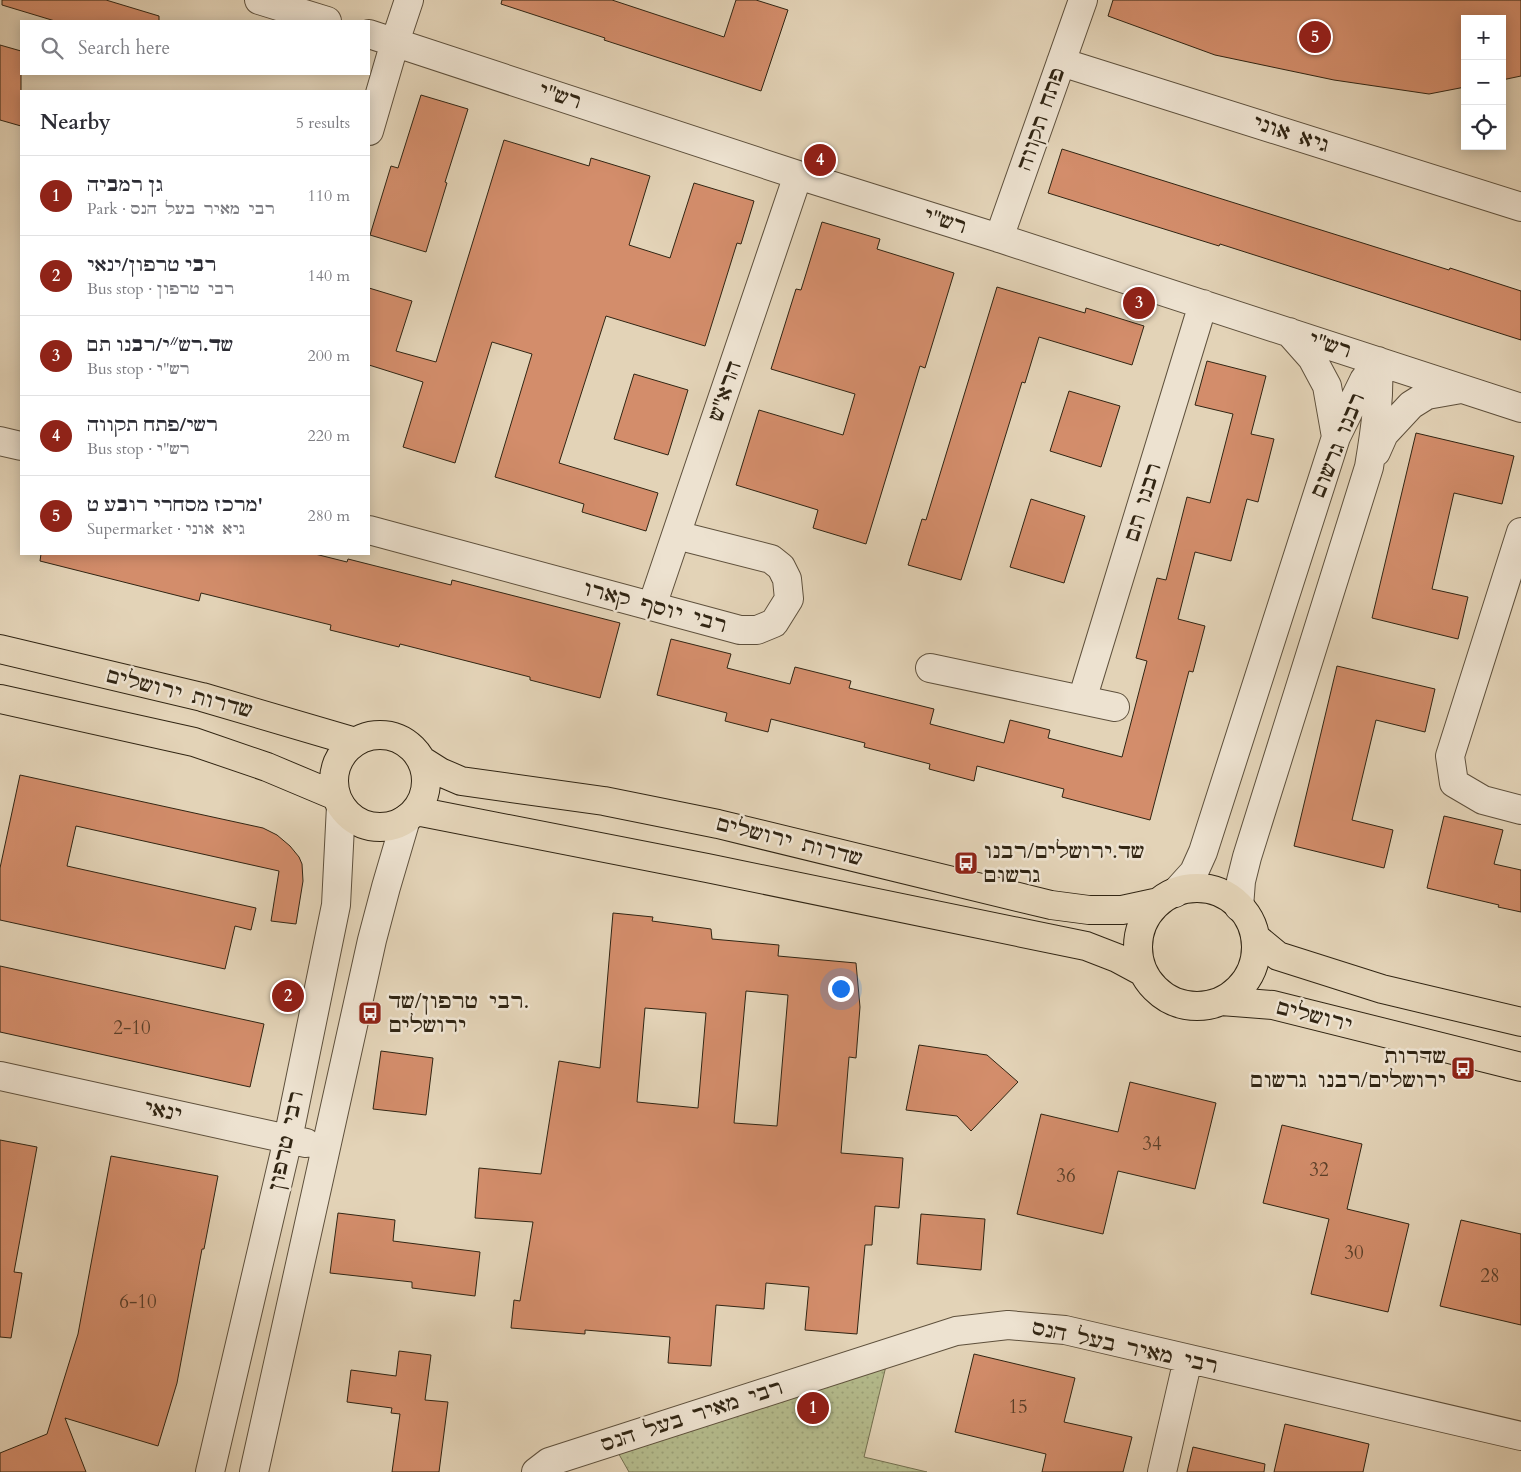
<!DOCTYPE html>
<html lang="en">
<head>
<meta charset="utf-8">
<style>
	body { margin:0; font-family:Cardo,"Frank Ruhl Libre",serif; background:#f7f7f7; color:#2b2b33 }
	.controls { position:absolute; right:15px; top:15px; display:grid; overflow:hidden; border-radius:0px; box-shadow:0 2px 12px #0003 }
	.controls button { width:45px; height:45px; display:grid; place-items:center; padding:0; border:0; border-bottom:1px solid #e1e1e2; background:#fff; color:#2b2b33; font:25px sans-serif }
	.you { position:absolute; left:840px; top:988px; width:18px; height:18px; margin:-12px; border:4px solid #fff; border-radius:50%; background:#1a73e8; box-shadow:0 0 0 8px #1a73e833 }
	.badge { display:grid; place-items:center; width:32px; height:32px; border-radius:50%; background:#8f2418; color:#fff; font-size:16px; font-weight:700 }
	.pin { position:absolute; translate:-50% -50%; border:2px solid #fff; box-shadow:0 1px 5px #0006 }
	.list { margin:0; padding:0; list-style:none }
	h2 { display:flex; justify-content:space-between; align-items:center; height:65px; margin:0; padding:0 20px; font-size:21px }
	h2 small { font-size:16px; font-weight:400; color:#7c7c81 }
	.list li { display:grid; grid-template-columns:32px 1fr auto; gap:15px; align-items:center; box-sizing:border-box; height:80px; padding:0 20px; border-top:1px solid #e1e1e2 }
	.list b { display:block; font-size:19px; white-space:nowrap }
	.list p { margin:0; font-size:16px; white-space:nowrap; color:#7c7c81 }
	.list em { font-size:16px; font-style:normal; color:#7c7c81 }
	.icon { flex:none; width:28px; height:28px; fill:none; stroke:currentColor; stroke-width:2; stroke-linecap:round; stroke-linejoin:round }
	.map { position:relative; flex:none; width:1521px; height:1472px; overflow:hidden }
	.search { position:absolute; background:#fff; box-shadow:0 2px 12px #0003; left:20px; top:20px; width:350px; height:55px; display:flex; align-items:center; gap:12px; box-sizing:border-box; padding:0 18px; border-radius:0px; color:#7c7c81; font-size:19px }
	.panel { position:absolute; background:#fff; box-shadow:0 2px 12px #0003; left:20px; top:90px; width:350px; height:465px; border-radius:0px }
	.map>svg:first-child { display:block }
	.park { fill:url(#park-dots); stroke:#737050 }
	.building { fill:#d38d6b; stroke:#312513; fill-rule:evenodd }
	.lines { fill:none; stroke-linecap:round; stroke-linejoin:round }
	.minor-casing { stroke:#5e503c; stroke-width:30 }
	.major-casing { stroke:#312513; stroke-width:30 }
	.minor { stroke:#ede2d0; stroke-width:28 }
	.major { stroke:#e3d3b7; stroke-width:28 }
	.labels { text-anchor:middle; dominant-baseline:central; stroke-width:5; stroke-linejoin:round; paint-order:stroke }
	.number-label { font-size:19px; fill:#5a3f29 }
	.street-label { font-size:21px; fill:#312513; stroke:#ede2d0 }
	.poi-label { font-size:21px; fill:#312513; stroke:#ede2d0; text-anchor:start }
</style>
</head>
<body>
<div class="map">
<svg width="1521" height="1472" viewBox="0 0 1521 1472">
	<defs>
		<pattern id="park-dots" width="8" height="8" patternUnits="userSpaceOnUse" patternTransform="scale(1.25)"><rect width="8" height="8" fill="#b5bc8d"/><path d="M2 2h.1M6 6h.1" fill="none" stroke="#9ca179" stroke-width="1.8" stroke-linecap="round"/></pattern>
	</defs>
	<rect width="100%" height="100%" fill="#e3d3b7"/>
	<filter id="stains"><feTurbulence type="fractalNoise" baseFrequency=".004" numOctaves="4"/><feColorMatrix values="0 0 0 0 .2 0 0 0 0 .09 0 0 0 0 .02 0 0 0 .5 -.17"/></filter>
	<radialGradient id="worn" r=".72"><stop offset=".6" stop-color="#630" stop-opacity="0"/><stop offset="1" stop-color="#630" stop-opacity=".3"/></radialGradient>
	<path class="park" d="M 886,1366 L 864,1457 L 927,1472 L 629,1472 L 616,1449 Z"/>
	<path class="building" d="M 2,0 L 106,0 L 159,16 L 159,21 L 55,21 L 2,5 Z
		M 502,0 L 612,0 L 724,37 L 736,0 L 756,0 L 788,10 L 761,91 L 604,40 L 605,38 L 501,4 Z
		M 1113,0 L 1521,0 L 1521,76 L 1502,80 L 1502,19 L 1465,19 L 1465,87 L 1429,94 L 1334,80 L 1215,55 L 1108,16 Z
		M 0,45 L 21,51 L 21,126 L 0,120 Z
		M 421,95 L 468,109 L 445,182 L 447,183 L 426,252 L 370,235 L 391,166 L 398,168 Z
		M 504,140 L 589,166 L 591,158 L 650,176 L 629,245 L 670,258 L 694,183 L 754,201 L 741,244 L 737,243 L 705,346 L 606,316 L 559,463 L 658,493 L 646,531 L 582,512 L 584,504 L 495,477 L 532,354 L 492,342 L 455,463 L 403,447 L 423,382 L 369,365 L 369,288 L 412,301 L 396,351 L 436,362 Z
		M 1062,149 L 1449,270 L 1450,268 L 1521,291 L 1521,340 L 1220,244 L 1219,246 L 1048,193 Z
		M 822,222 L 880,239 L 877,249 L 954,273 L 925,368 L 920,366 L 866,544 L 813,528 L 818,510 L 736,485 L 759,410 L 843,435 L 855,394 L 771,369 L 796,289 L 801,290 Z
		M 997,287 L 1085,313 L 1086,308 L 1144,326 L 1132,365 L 1039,337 L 1025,383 L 1022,382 L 961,580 L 908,565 L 922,519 L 926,520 Z
		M 1207,361 L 1266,376 L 1251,434 L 1274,439 L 1258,502 L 1247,499 L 1231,561 L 1195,552 L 1178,619 L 1205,626 L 1193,672 L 1189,671 L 1150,820 L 1062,797 L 1064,789 L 977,766 L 974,781 L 929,769 L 930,764 L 864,747 L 865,743 L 771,719 L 768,732 L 725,721 L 727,713 L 657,695 L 671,639 L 731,654 L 727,668 L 790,684 L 795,667 L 851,681 L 849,688 L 934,709 L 930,724 L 1004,743 L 1010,720 L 1050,730 L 1048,738 L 1122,757 L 1147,661 L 1136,658 L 1157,578 L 1166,580 L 1187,497 L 1210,503 L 1233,414 L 1195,405 Z
		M 634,374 L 688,390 L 668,455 L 614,439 Z
		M 1069,391 L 1120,406 L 1101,467 L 1050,451 Z
		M 1416,433 L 1514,456 L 1502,504 L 1454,493 L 1432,589 L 1468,597 L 1458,639 L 1372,618 Z
		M 1031,499 L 1085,516 L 1064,583 L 1010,567 Z
		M 41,554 L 315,554 L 347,562 L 348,559 L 451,585 L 452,580 L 620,623 L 600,698 L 530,680 L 530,677 L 400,644 L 399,647 L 330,630 L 331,625 L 201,593 L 199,601 L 40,561 Z
		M 1337,666 L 1435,689 L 1425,732 L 1376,720 L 1352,820 L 1393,830 L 1384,868 L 1294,846 Z
		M 20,775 L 263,828 L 277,835 L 290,846 L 299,857 L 302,864 L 303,881 L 296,924 L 271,921 L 279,871 L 76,826 L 67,866 L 256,908 L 251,930 L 235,926 L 225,969 L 0,920 L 0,868 Z
		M 1444,816 L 1503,830 L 1494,864 L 1521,870 L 1521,912 L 1498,907 L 1499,905 L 1427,888 Z
		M 613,913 L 653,917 L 652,921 L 711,929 L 712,939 L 779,945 L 778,956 L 856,963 L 860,1007 L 856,1058 L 849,1057 L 841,1153 L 903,1158 L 899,1208 L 875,1206 L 872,1245 L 865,1245 L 857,1334 L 805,1330 L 809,1287 L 766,1283 L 764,1309 L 716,1305 L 711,1366 L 668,1363 L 670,1337 L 585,1330 L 585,1334 L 511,1328 L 514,1300 L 520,1301 L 533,1222 L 475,1218 L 479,1168 L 541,1174 L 559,1061 L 600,1068 ZM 746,991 L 788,995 L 777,1126 L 734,1123 ZM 645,1008 L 706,1013 L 698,1108 L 637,1102 Z
		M 0,966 L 264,1024 L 250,1087 L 0,1032 Z
		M 919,1045 L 987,1055 L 1018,1082 L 971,1131 L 957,1116 L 906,1110 Z
		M 381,1051 L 433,1058 L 426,1115 L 373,1109 Z
		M 1130,1082 L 1216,1103 L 1195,1189 L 1118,1171 L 1103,1234 L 1017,1214 L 1041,1114 L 1118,1132 Z
		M 1282,1125 L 1362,1144 L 1347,1209 L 1409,1224 L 1388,1312 L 1311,1294 L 1329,1219 L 1263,1203 Z
		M 0,1140 L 37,1147 L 14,1272 L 22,1273 L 11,1338 L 0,1337 Z
		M 111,1156 L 218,1176 L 204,1249 L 202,1249 L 177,1383 L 158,1446 L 65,1418 L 86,1472 L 0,1472 L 0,1453 L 47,1434 L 78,1334 Z
		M 338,1213 L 395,1220 L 393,1241 L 480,1252 L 475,1296 L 412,1288 L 412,1282 L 330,1273 Z
		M 921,1214 L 985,1219 L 981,1270 L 917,1264 Z
		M 1461,1220 L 1521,1234 L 1521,1325 L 1440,1306 Z
		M 399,1351 L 431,1355 L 425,1400 L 448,1402 L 439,1472 L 392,1472 L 400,1414 L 391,1413 L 392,1408 L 347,1402 L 351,1370 L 396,1376 Z
		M 974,1354 L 1075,1378 L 1064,1422 L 1132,1437 L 1123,1472 L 1042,1472 L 1046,1454 L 955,1432 Z
		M 1285,1424 L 1369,1444 L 1363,1472 L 1274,1472 Z
		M 1193,1447 L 1265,1464 L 1264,1472 L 1187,1472 Z"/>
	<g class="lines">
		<g class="minor-casing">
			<path id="minor" d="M 259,0 L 327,21
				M 369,34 L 798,175 L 999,238 L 1521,408
				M 1061,62 L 1521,207
				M 369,131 L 395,42 L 409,0
				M 999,238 L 1083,0
				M 1289,332 L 1312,358 L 1327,386 L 1336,437
				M 0,441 L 21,446
				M 1376,452 L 1384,434 L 1411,405 L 1427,395 L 1461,389
				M 369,530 L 740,630 L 757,630 L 774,623 L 789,599 L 787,579 L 781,567 L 771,559 L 676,535
				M 1521,532 L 1450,756 L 1454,783 L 1483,800 L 1521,810
				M 652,606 L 798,175
				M 930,668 L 1115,707
				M 1082,700 L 1203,304
				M 1175,893 L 1194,872 L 1203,852 L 1336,437 L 1364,380 L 1378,361
				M 1239,907 L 1241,881 L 1247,857 L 1369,467 C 1375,431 1380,397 1378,361
				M 0,1076 L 306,1143
				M 210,1472 L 288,1139 L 336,905 L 341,806
				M 254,1472 L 372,940 L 386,887 L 406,819
				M 536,1472 L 549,1462 L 956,1331 L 1008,1325 L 1065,1330 L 1521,1436
				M 1162,1472 L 1188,1359"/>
		</g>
		<g class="major-casing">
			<path id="major" d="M 0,649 L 202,697 L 355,742
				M 0,699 L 194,742 L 267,767 L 336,796
				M334 781a46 46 0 1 1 92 0a46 46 0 1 1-92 0Z
				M 421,760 L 440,772 L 461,781 L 604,801 L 718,824 L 1051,905 L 1089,910 L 1122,910 L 1159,902
				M 416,811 L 707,868 L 1086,946 L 1117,958 L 1143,972
				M1138 947a59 59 0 1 1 118 0a59 59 0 1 1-118 0Z
				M 1255,937 L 1278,956 L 1382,989 L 1521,1022
				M 1221,1001 L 1273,1005 L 1521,1067"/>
		</g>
		<use href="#minor" class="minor"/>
		<use href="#major" class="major"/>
	</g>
	<defs>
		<g id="bus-square" transform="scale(1.25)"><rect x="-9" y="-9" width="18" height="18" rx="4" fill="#8f2418" stroke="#ede2d0"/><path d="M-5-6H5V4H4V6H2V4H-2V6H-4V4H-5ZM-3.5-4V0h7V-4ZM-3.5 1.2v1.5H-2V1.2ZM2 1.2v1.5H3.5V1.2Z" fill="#fff"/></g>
	</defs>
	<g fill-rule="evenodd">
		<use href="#bus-square" x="966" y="863"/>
		<use href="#bus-square" x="370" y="1013"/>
		<use href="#bus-square" x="1463" y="1068"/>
	</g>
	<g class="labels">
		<g class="number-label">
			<text x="132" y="1028">2-10</text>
			<text x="1152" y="1144">34</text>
			<text x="1319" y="1170">32</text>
			<text x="1066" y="1176">36</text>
			<text x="1354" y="1253">30</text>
			<text x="1490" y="1276">28</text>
			<text x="138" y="1302">6-10</text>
			<text x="1018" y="1407">15</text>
		</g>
		<g class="street-label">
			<text transform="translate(560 96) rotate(18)">רש"י</text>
			<text transform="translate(1041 119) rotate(-71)">פתח תקווה</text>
			<text transform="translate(1291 134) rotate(18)">גיא אוני</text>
			<text transform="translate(945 221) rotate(17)">רש"י</text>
			<text transform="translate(1330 345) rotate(18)">רש"י</text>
			<text transform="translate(725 391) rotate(-71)">הרא"ש</text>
			<text transform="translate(1338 445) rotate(-68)">רבנו גרשום</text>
			<text transform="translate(1143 502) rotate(-73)">רבנו תם</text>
			<text transform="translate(655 607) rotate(15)">רבי יוסף קארו</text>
			<text transform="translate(179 693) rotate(14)">שדרות ירושלים</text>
			<text transform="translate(789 841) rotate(14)">שדרות ירושלים</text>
			<text transform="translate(1314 1016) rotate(14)">ירושלים</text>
			<text transform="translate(163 1111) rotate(12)">ינאי</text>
			<text transform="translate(286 1141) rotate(-78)">רבי טרפון</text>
			<text transform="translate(1125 1347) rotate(12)">רבי מאיר בעל הנס</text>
			<text transform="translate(692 1416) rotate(-18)">רבי מאיר בעל הנס</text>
		</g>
		<g class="poi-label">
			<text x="984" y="851">שד.ירושלים/רבנו<tspan x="984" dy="24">גרשום</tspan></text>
			<text x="388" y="1001">רבי טרפון/שד.<tspan x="388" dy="24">ירושלים</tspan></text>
			<text x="1446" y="1056" text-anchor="end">שדרות<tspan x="1446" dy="24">ירושלים/רבנו גרשום</tspan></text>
		</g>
	</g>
	<rect width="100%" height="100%" filter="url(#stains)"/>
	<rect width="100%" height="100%" fill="url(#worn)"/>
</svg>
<div class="controls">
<button>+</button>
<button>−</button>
<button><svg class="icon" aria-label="locate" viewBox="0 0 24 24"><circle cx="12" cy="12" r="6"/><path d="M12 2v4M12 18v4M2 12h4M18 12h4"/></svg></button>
</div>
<div class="you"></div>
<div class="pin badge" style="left:813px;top:1408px">1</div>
<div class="pin badge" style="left:288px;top:996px">2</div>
<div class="pin badge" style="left:1139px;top:303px">3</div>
<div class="pin badge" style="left:820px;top:160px">4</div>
<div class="pin badge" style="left:1315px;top:37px">5</div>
<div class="search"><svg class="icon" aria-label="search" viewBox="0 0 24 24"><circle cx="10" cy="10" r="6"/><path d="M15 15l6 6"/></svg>Search here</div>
<section class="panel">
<h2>Nearby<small>5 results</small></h2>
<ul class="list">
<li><span class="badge">1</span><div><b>גן רמביה</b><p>Park · רבי מאיר בעל הנס</p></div><em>110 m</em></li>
<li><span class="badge">2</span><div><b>רבי טרפון/ינאי</b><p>Bus stop · רבי טרפון</p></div><em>140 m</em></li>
<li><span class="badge">3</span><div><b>שד.רש״י/רבנו תם</b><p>Bus stop · רש&quot;י</p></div><em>200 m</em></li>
<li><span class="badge">4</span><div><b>רשי/פתח תקווה</b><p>Bus stop · רש&quot;י</p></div><em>220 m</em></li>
<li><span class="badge">5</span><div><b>מרכז מסחרי רובע ט'</b><p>Supermarket · גיא אוני</p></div><em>280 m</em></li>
</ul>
</section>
</div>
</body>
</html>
